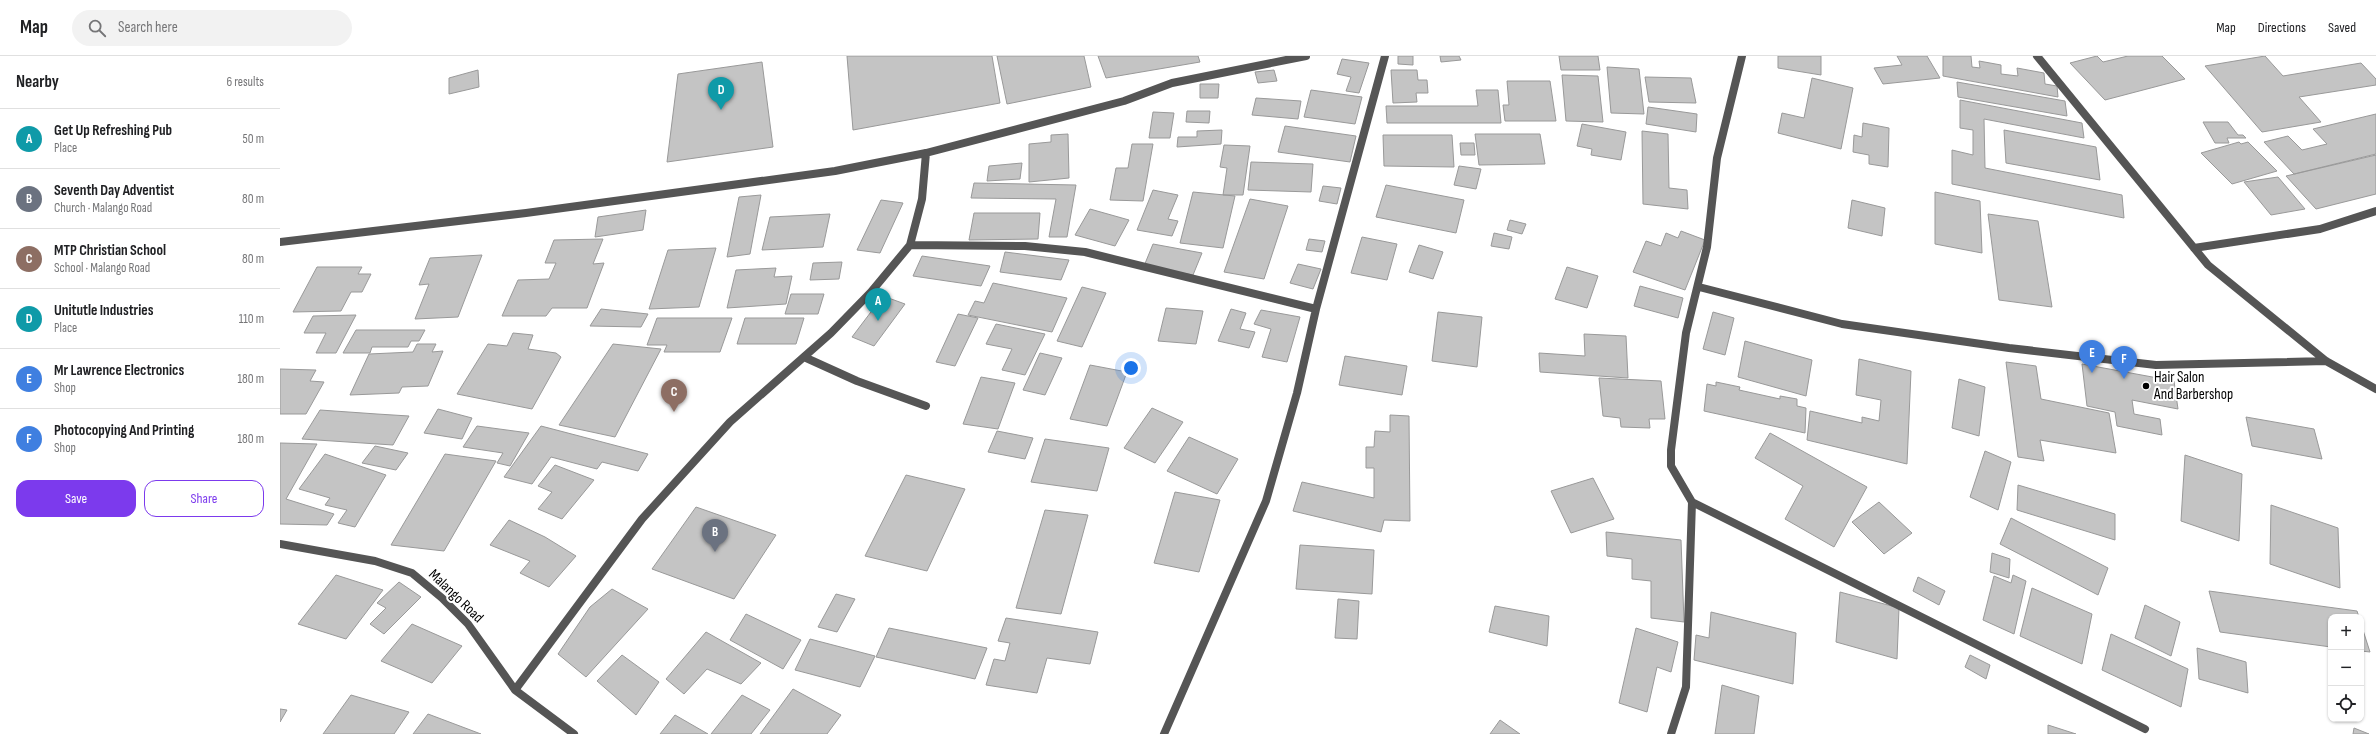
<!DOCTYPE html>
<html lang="en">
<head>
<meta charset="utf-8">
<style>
	body { margin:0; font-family:"Sofia Sans Condensed",sans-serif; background:#f2f2f2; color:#202124 }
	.controls { position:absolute; right:12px; bottom:12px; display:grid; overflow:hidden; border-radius:8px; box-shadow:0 1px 3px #0004 }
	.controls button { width:36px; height:36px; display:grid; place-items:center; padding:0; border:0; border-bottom:1px solid #e0e0e0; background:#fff; color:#202124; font:20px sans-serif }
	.you { position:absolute; left:851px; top:312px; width:14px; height:14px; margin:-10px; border:3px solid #fff; border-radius:50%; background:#1a73e8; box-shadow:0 0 0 6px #1a73e833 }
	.badge { display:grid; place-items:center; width:26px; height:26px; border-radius:50%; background:#7c3aed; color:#fff; font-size:13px; font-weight:700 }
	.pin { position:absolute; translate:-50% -33px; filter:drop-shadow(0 1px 2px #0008) }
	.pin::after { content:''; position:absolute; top:21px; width:14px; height:12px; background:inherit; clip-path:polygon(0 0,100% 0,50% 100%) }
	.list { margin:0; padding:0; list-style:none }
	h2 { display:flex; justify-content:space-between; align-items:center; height:52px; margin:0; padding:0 16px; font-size:17px }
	h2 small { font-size:13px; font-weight:400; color:#757577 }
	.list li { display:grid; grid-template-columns:26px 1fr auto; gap:12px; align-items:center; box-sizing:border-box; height:60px; padding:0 16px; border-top:1px solid #e0e0e0 }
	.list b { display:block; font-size:15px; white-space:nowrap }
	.list p { margin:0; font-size:13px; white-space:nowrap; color:#757577 }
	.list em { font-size:13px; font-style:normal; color:#757577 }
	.actions { display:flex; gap:8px; padding:12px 16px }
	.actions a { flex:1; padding:9px 0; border:1px solid #7c3aed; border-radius:12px; text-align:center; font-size:14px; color:#7c3aed }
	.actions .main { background:#7c3aed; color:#fff }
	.icon { flex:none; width:22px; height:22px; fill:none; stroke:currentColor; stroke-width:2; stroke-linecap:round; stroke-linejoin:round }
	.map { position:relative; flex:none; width:2096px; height:678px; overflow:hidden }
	header { display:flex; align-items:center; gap:24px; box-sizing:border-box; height:56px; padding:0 20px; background:#fff; border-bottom:1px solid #e0e0e0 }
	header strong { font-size:19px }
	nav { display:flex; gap:22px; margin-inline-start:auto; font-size:14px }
	.search { width:280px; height:36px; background:#f2f2f2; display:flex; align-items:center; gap:10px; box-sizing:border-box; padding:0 14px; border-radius:22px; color:#757577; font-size:15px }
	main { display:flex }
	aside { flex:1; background:#fff }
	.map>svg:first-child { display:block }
	.building { fill:#c4c4c4; stroke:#999 }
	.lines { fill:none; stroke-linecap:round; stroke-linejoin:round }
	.minor { stroke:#555; stroke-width:8 }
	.poi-dot { fill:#000; stroke:#fff; stroke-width:1.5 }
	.labels { text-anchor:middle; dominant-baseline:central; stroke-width:4; stroke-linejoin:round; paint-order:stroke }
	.poi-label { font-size:15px; fill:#000; stroke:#fff; text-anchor:start }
	.street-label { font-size:15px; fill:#000; stroke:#fff }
</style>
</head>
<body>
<header>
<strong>Map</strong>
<div class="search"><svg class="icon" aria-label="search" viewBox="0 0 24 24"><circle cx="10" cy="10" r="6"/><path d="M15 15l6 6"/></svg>Search here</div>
<nav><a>Map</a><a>Directions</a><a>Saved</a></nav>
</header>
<main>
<aside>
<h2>Nearby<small>6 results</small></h2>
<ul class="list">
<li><span class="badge" style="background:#0f9aa8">A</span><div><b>Get Up Refreshing Pub</b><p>Place</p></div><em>50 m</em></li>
<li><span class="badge" style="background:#6b7280">B</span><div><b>Seventh Day Adventist</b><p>Church · Malango Road</p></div><em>80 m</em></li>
<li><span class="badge" style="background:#8d6e63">C</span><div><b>MTP Christian School</b><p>School · Malango Road</p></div><em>80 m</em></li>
<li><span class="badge" style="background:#0f9aa8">D</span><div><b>Unitutle Industries</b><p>Place</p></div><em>110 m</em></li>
<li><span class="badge" style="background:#3f7fe0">E</span><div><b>Mr Lawrence Electronics</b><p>Shop</p></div><em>180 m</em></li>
<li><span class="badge" style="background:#3f7fe0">F</span><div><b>Photocopying And Printing</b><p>Shop</p></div><em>180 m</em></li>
</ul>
<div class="actions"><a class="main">Save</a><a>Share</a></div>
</aside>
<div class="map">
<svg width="2096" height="678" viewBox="0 0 2096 678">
	<rect width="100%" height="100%" fill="#fff"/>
	<path class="building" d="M 567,0 L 712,0 L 720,47 L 573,74 Z
		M 717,0 L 804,0 L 811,31 L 727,48 Z
		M 818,0 L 918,0 L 920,6 L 826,22 Z
		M 1118,0 L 1133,0 L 1133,9 L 1118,8 Z
		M 1160,0 L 1179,0 L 1181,4 L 1161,6 Z
		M 1279,0 L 1318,0 L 1320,14 L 1281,14 Z
		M 1498,0 L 1541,0 L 1541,19 L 1498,12 Z
		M 1617,0 L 1647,0 L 1660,22 L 1603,28 L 1594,12 L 1622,9 Z
		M 1663,0 L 1691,0 L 1692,11 L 1700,12 L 1699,5 L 1721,9 L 1721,18 L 1738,20 L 1737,12 L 1764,17 L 1765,28 L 1777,30 L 1778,41 L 1663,20 Z
		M 1817,0 L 1823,6 L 1848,0 L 1882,0 L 1905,23 L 1825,44 L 1790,7 Z
		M 1985,0 L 2003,20 L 2081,7 L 2096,23 L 2096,29 L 2019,41 L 2041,66 L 1982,76 L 1925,10 Z
		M 1062,3 L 1089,7 L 1079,37 L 1066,35 L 1071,21 L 1057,18 Z
		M 482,6 L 493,91 L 387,106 L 398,18 Z
		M 1327,11 L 1359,13 L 1364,58 L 1331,57 Z
		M 198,14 L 199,31 L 169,38 L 169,22 Z
		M 994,14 L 997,25 L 978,27 L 975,16 Z
		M 1111,14 L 1137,14 L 1138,24 L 1147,24 L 1148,37 L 1136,37 L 1137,46 L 1113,47 Z
		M 1282,19 L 1318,20 L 1323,66 L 1286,65 Z
		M 1365,21 L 1411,22 L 1416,47 L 1369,46 Z
		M 1532,22 L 1573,32 L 1561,93 L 1498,77 L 1502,57 L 1524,62 Z
		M 1227,25 L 1270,25 L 1276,65 L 1225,65 L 1223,49 L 1229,49 Z
		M 1677,26 L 1785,45 L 1787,60 L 1678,41 Z
		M 920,28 L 939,28 L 938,42 L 920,42 Z
		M 1031,34 L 1082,41 L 1075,68 L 1024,61 Z
		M 1196,34 L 1218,34 L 1221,67 L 1107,67 L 1106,50 L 1198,50 Z
		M 976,42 L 1021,45 L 1018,63 L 972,59 Z
		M 1680,44 L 1802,67 L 1804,82 L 1704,63 L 1705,112 L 1842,139 L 1844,162 L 1672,128 L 1672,94 L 1693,99 L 1693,74 L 1680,72 Z
		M 1368,51 L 1417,58 L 1416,76 L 1366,68 Z
		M 907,55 L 930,55 L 929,67 L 906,66 Z
		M 873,56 L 894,57 L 890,82 L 869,82 Z
		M 2096,58 L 2096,98 L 2014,118 L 1984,86 L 2008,80 L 2022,94 L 2047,88 L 2033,73 Z
		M 1923,66 L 1948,66 L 1958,79 L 1963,79 L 1966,82 L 1947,82 L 1949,87 L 1935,87 Z
		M 1583,67 L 1609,72 L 1608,111 L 1589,108 L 1589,99 L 1573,96 L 1574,79 L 1582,81 Z
		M 1302,68 L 1346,76 L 1341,104 L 1311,99 L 1312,93 L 1297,90 Z
		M 1005,70 L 1076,80 L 1070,106 L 998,96 Z
		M 942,74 L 941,88 L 897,91 L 898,81 L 917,81 L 917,75 Z
		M 1724,74 L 1816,91 L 1820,124 L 1726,107 Z
		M 1362,75 L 1388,78 L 1389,132 L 1407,134 L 1408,153 L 1363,148 Z
		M 788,78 L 789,122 L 749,126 L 749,88 L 771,86 L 771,79 Z
		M 1195,78 L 1260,78 L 1265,108 L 1199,109 Z
		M 1103,79 L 1172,79 L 1174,111 L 1104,110 Z
		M 1959,86 L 1961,88 L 1968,86 L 1997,115 L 1952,128 L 1921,97 Z
		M 1180,87 L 1194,87 L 1195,99 L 1181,99 Z
		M 852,88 L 873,88 L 863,145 L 830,144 L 836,112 L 848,112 Z
		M 944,89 L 970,90 L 963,139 L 943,139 L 947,112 L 940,111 Z
		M 2096,99 L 2096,138 L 2036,153 L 2006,120 Z
		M 971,106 L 1033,108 L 1031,136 L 968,134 Z
		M 742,107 L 740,123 L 707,125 L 709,110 Z
		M 1179,110 L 1201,113 L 1196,133 L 1174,129 Z
		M 1998,121 L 2025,153 L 1991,159 L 1964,126 Z
		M 694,127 L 796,129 L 787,181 L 769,181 L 776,143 L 691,142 Z
		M 1106,129 L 1184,144 L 1176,177 L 1096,161 Z
		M 1043,130 L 1061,132 L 1057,148 L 1039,145 Z
		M 873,134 L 898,139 L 888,163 L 898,165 L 892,180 L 857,174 Z
		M 913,136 L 955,140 L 943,192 L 900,187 Z
		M 1655,136 L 1700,145 L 1702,197 L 1655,188 Z
		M 481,139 L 470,198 L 447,201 L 459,141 Z
		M 970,143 L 1008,150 L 984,223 L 944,216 Z
		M 601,144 L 623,147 L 600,197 L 577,194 Z
		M 1572,144 L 1605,152 L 1602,180 L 1568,172 Z
		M 810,153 L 849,164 L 835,190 L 795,179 Z
		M 366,154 L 363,174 L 315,181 L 318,161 Z
		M 694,157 L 760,157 L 758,183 L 689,184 Z
		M 550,158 L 543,191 L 482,194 L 490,161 Z
		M 1708,158 L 1758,165 L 1772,251 L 1719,244 Z
		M 1230,164 L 1246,168 L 1242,178 L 1227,174 Z
		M 1401,175 L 1425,184 L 1405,234 L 1353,216 L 1366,185 L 1381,190 L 1386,177 L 1398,182 Z
		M 1214,177 L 1232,181 L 1229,193 L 1211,190 Z
		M 1082,181 L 1117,188 L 1107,224 L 1071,217 Z
		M 323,183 L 313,208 L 324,207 L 307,252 L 272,252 L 266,260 L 222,260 L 238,224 L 269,223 L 276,207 L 265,207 L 274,184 Z
		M 1029,183 L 1045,185 L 1042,196 L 1026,194 Z
		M 873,188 L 922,197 L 913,219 L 864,210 Z
		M 1139,189 L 1163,196 L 1153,223 L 1129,216 Z
		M 436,192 L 419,251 L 369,253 L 388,194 Z
		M 725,196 L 789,204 L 781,224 L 720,216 Z
		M 202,199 L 178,261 L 135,263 L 149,228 L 139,229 L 150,202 Z
		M 642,200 L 710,210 L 701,230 L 633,220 Z
		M 562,206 L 559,223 L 530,224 L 533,207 Z
		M 1018,208 L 1041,213 L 1033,233 L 1010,227 Z
		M 37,211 L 82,211 L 78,218 L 91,218 L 82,236 L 71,236 L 61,255 L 13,256 Z
		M 1287,211 L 1318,220 L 1307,252 L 1275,243 Z
		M 496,212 L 494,221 L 512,220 L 506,248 L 447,252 L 456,214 Z
		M 713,227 L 787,242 L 772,276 L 688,259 L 695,245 L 704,247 Z
		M 1360,230 L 1403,242 L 1398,262 L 1354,250 Z
		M 802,231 L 826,237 L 802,291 L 777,285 Z
		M 511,238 L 544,238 L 538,258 L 505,258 Z
		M 603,240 L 625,248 L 594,290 L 572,281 Z
		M 886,252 L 923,255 L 916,288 L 878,285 Z
		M 321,253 L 368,258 L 361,271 L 310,270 Z
		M 951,253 L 966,257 L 960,273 L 975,276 L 969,292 L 938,285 Z
		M 981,254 L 1020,261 L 1007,306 L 982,301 L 991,273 L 974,268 Z
		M 1158,256 L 1202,261 L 1197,311 L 1152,305 Z
		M 1433,256 L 1454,262 L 1445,299 L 1423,293 Z
		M 678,258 L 698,262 L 675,310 L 656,306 Z
		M 76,259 L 56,297 L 36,297 L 46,277 L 24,277 L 33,260 Z
		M 377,262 L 452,262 L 440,296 L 384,296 L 387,289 L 367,289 Z
		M 465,262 L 524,262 L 516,288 L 457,288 Z
		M 716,268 L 765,278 L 745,319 L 722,314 L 732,293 L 706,288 Z
		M 76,274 L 145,274 L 139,285 L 131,285 L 128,291 L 92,291 L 90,297 L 63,297 Z
		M 233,277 L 253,279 L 248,293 L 276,297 L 281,301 L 252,353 L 177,338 L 208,288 L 227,290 Z
		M 1304,278 L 1346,280 L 1348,322 L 1260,316 L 1259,297 L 1305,300 Z
		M 1465,285 L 1532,304 L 1526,340 L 1458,321 Z
		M 137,288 L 156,288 L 152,296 L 163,295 L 148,330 L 122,331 L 119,337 L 70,339 L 89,298 L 133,296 Z
		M 333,288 L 381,293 L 335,381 L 279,369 Z
		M 760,297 L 782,302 L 765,339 L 743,334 Z
		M 1065,300 L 1127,310 L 1122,339 L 1059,329 Z
		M 1579,303 L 1631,315 L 1627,408 L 1527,384 L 1530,355 L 1582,367 L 1582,361 L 1599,365 L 1601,344 L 1576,339 Z
		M 1726,306 L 1756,310 L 1761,343 L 1829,357 L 1836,397 L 1760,384 L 1764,405 L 1738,401 Z
		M 1802,308 L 1894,325 L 1898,353 L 1852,344 L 1854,358 L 1880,363 L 1882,379 L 1837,370 L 1835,356 L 1807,350 Z
		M 810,309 L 847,316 L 827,370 L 790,363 Z
		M 0,313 L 36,314 L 30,325 L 44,326 L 26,358 L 0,358 Z
		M 701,321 L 735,327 L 718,373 L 683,368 Z
		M 1319,322 L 1381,325 L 1385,363 L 1369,363 L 1370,372 L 1341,371 L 1340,362 L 1323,360 Z
		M 1679,323 L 1705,331 L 1699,380 L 1672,372 Z
		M 1436,326 L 1460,331 L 1459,334 L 1500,343 L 1500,340 L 1517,343 L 1517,350 L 1526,352 L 1525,377 L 1424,355 L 1427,328 L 1436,330 Z
		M 872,352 L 903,366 L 875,407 L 844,392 Z
		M 158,353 L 192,362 L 182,383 L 144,377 Z
		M 40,354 L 97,358 L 129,360 L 113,389 L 22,383 Z
		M 1110,359 L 1129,360 L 1130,465 L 1104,464 L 1101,476 L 1013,455 L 1022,426 L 1094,442 L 1094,412 L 1086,412 L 1086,391 L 1094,391 L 1095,375 L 1110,376 Z
		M 1966,361 L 2034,373 L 2042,403 L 1972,390 Z
		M 197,370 L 249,377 L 230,410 L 217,407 L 223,397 L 183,391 Z
		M 261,370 L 368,398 L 358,415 L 322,406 L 317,413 L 271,401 L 252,428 L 224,421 Z
		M 717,375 L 753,382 L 745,403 L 708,396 Z
		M 1490,377 L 1587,431 L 1554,491 L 1505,463 L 1523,430 L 1475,402 Z
		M 909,381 L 958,403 L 937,438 L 887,415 Z
		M 765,383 L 829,392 L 817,435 L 751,426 Z
		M 0,387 L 37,388 L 6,443 L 54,458 L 47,469 L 0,468 Z
		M 95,390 L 128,397 L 116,414 L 82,407 Z
		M 1705,395 L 1731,406 L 1718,454 L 1690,441 Z
		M 45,398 L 106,419 L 75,471 L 58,467 L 67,454 L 45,449 L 50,442 L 19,433 Z
		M 165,398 L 216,405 L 164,495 L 111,489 Z
		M 1905,399 L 1962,418 L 1959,485 L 1901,465 Z
		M 275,409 L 314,424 L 282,463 L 258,453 L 272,436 L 258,430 Z
		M 626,419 L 685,433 L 647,515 L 585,500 Z
		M 1313,422 L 1334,463 L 1291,477 L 1271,435 Z
		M 1738,429 L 1835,458 L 1835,484 L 1737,454 Z
		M 895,436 L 940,444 L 919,516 L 874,507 Z
		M 1599,446 L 1632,477 L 1604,498 L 1572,466 Z
		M 1991,449 L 2058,472 L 2060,532 L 1990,508 Z
		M 416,451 L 496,479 L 454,543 L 372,513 Z
		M 765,454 L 808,459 L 781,558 L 736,552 Z
		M 1731,462 L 1828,512 L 1818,539 L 1720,488 Z
		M 229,464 L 265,481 L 296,500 L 269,531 L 240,517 L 250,505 L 210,489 Z
		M 1326,476 L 1401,484 L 1404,566 L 1371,562 L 1371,525 L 1352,523 L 1352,503 L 1327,500 Z
		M 1020,489 L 1094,494 L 1092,538 L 1016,533 Z
		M 1712,497 L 1730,503 L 1729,522 L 1710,516 Z
		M 56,519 L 103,534 L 66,583 L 18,568 Z
		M 1733,519 L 1746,525 L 1734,578 L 1703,564 L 1714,520 L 1731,527 Z
		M 1638,521 L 1665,535 L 1659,549 L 1633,535 Z
		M 119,526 L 141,541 L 104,578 L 90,568 L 106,552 L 97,547 Z
		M 1752,532 L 1812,558 L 1802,608 L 1740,580 Z
		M 332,533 L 368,553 L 306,621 L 278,598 L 310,551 Z
		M 1929,535 L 2077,555 L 2079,561 L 2051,561 L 2051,591 L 1940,576 Z
		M 1560,536 L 1619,552 L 1617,603 L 1556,586 Z
		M 556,538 L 575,543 L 557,576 L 538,571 Z
		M 1058,543 L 1079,545 L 1077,583 L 1055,582 Z
		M 1865,549 L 1900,566 L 1891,600 L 1855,582 Z
		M 1215,550 L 1269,560 L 1267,590 L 1209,576 Z
		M 1431,556 L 1516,577 L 1513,628 L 1414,604 L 1416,579 L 1429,582 Z
		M 466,558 L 521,584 L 503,613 L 450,584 Z
		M 726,562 L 818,576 L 810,608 L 767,602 L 757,637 L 706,629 L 714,603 L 725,605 L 730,587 L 718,585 Z
		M 132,568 L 182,590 L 152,627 L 101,605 Z
		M 2081,568 L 2090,596 L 2081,595 Z
		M 609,572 L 707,592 L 695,623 L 596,601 Z
		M 1356,572 L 1398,586 L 1391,616 L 1377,611 L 1367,656 L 1339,647 Z
		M 426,576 L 481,607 L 461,628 L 427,613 L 404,638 L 386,623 Z
		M 1831,578 L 1908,613 L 1901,651 L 1822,614 Z
		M 530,583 L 595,600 L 580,631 L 515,614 Z
		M 1917,592 L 1966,606 L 1968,637 L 1919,623 Z
		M 342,599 L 379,626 L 356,659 L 317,625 Z
		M 1690,599 L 1710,609 L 1706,623 L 1685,611 Z
		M 1442,629 L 1479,640 L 1474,678 L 1435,678 Z
		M 513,633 L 561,659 L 547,678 L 480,678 Z
		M 71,639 L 129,656 L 114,678 L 43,678 Z
		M 462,639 L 490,654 L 471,678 L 431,678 Z
		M 0,653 L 7,654 L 0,666 Z
		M 148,658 L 201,678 L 133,678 Z
		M 395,659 L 428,678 L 380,678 Z
		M 1220,664 L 1240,678 L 1210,678 Z
		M 1768,669 L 1796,678 L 1768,678 Z
		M 2074,672 L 2089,678 L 2073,678 Z"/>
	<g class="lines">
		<path class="minor" d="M 1757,0 L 1928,209 L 2046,305 L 2096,333
			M 0,186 L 246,157 L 555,115 L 646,97 L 844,45 L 892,27 L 1026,0
			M 630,189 L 745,190 L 805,196 L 1036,253
			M 1914,192 L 2040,173 L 2096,155
			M 1419,231 L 1562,268 L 1729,292 L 1876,309 L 2046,305
			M 524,301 L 577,325 L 646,350
			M 1412,446 L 1865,673
			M 0,488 L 95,505 L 132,517 L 162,542 L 188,568 L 235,634 L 294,678
			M 235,634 L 362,463 L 450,366 L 551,277 L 591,236 L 630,189 L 642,143 L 646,97
			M 884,678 L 986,445 L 1017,337 L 1036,253 L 1105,0
			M 1391,678 L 1406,631 L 1412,446 L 1391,410 L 1391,394 L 1406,277 L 1427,191 L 1437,102 L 1462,0"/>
	</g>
	<circle class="poi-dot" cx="1866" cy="330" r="4"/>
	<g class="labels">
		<g class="poi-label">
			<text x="1874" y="321">Hair Salon<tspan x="1874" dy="17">And Barbershop</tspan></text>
		</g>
		<g class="street-label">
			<text transform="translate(176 540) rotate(44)">Malango Road</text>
		</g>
	</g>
</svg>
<div class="controls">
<button>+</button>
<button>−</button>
<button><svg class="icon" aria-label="locate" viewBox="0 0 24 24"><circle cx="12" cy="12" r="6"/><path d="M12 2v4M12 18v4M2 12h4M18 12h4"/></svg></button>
</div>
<div class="you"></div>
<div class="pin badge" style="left:598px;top:265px;background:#0f9aa8">A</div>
<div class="pin badge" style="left:435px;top:496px;background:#6b7280">B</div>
<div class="pin badge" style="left:394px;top:356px;background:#8d6e63">C</div>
<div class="pin badge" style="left:441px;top:54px;background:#0f9aa8">D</div>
<div class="pin badge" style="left:1812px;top:317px;background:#3f7fe0">E</div>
<div class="pin badge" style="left:1844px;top:323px;background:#3f7fe0">F</div>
</div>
</main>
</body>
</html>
